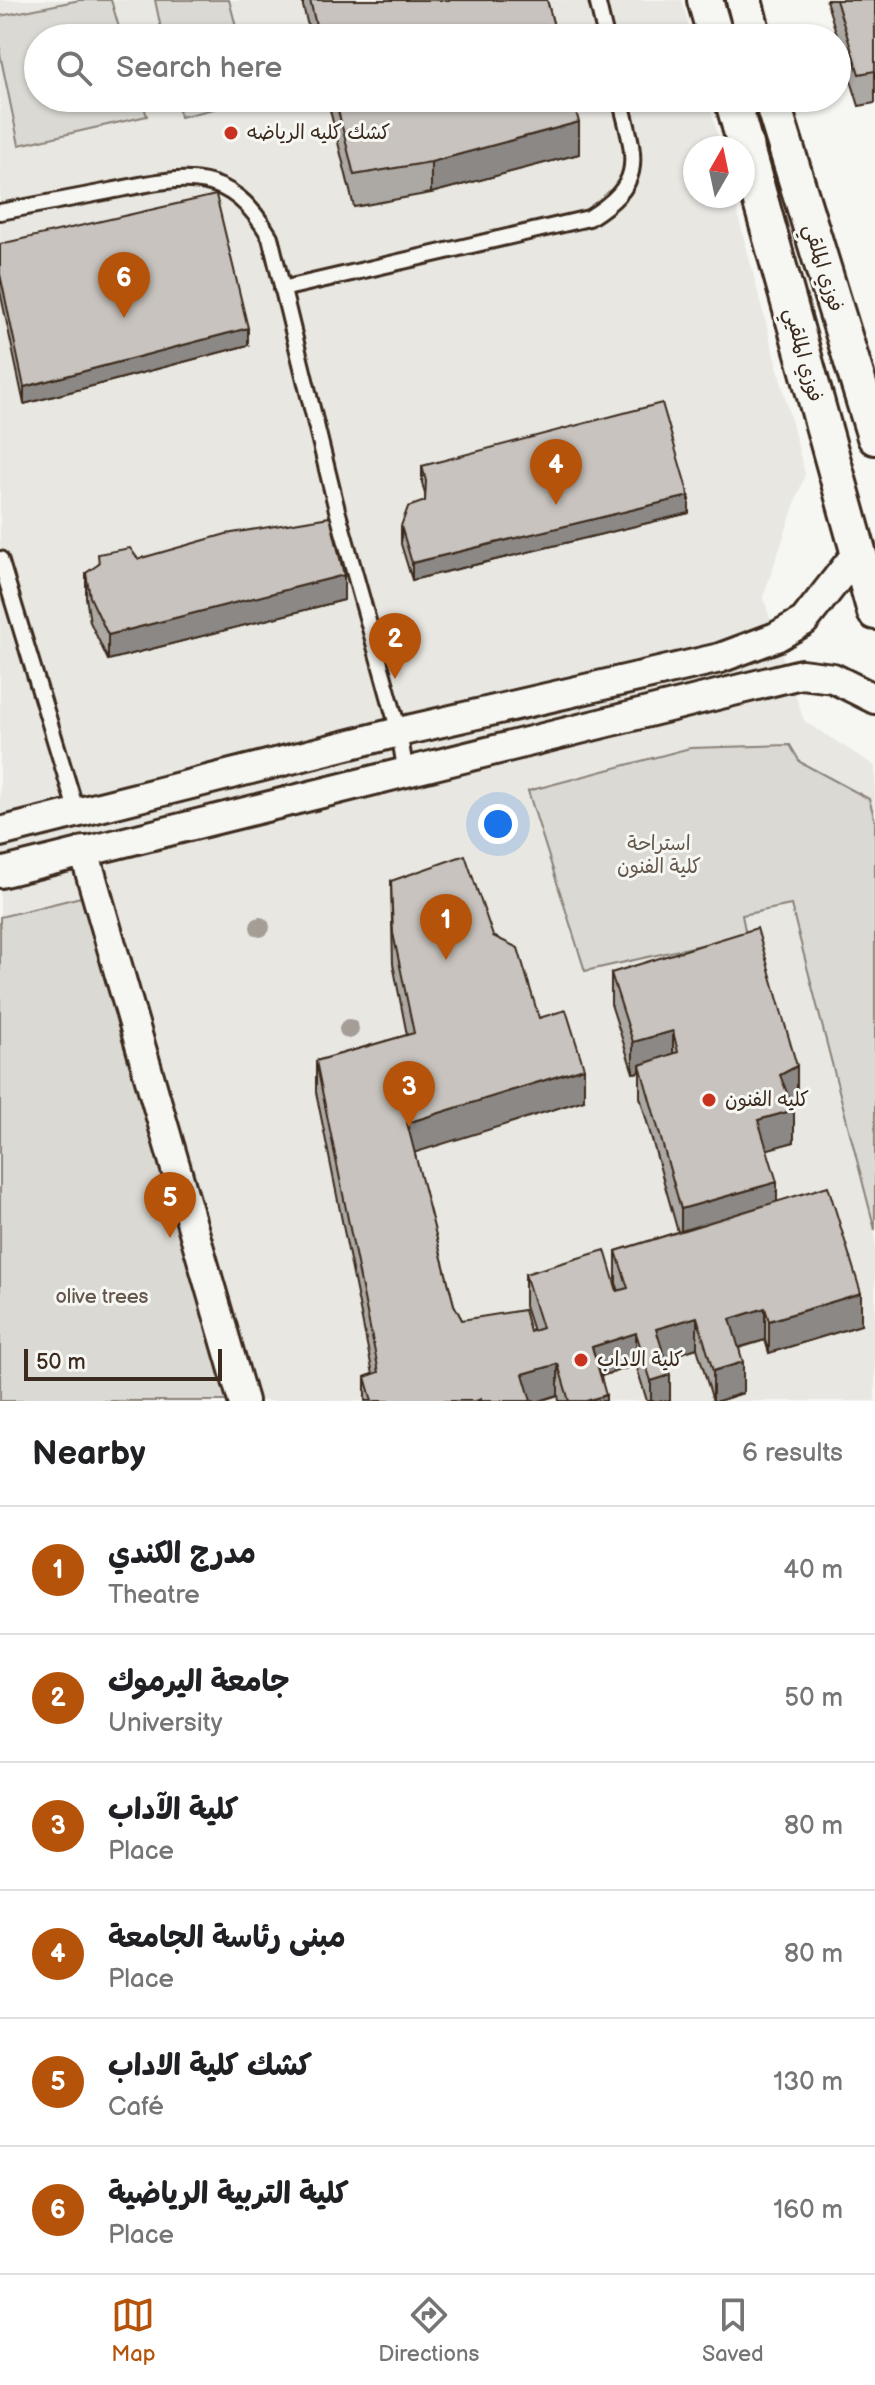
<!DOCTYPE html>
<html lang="en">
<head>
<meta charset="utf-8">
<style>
	body { margin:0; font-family:"Balsamiq Sans","Playpen Sans Arabic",sans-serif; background:#f6f6f6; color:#202124 }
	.compass { position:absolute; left:683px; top:136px; width:72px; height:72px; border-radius:50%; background:#fff; box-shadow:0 2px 6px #0004; rotate:9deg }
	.scale { position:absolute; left:24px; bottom:20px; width:198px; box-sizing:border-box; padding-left:8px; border:4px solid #3b2a1e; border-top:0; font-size:22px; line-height:28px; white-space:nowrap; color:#3b2a1e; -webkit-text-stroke:6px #f6f6f2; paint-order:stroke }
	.you { position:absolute; left:498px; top:824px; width:28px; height:28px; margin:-20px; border:6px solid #fff; border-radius:50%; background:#1a73e8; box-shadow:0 0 0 12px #1a73e833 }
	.badge { display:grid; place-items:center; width:52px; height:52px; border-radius:50%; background:#b45309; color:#fff; font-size:26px; font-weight:700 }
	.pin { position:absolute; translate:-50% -66px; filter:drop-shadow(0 2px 4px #0008) }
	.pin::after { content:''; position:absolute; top:42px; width:28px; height:24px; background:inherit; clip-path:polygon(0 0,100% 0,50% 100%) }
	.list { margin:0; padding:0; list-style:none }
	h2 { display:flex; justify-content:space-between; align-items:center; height:104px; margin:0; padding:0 32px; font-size:34px }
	h2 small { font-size:26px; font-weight:400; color:#757577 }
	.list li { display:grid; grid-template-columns:52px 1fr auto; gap:24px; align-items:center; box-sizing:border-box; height:128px; padding:0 32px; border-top:2px solid #e0e0e0 }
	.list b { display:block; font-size:30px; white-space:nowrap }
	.list p { margin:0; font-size:26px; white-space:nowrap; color:#757577 }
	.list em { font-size:26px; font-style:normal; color:#757577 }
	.icon { flex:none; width:44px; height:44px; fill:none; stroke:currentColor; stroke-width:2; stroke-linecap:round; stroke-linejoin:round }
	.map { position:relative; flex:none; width:875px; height:1401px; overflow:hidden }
	.search { position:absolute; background:#fff; box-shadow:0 2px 6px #0004; left:24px; right:24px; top:24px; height:88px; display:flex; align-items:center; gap:20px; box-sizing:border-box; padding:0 28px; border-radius:44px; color:#757577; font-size:30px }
	.sheet { height:872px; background:#fff }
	nav { display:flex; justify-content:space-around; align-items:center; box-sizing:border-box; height:112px; border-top:2px solid #e0e0e0; background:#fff; font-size:22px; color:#757577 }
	nav a { display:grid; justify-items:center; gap:4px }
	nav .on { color:#b45309 }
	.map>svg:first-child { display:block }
	.built { fill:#e8e7e2 }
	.green { fill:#dad9d3; stroke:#8a8278; stroke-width:2 }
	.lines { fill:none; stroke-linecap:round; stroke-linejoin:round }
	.service-casing { stroke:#3b2a1e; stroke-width:20 }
	.minor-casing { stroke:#3b2a1e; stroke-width:34 }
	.tertiary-casing { stroke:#3b2a1e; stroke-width:40 }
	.service { stroke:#f6f6f2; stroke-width:14 }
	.minor { stroke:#f6f6f2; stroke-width:28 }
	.tertiary { stroke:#f6f6f2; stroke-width:34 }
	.tree { fill:#a59e96 }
	.wall { fill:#aca8a3; stroke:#3b2a1e; stroke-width:2 }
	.shaded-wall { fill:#8c8885; stroke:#3b2a1e; stroke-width:2 }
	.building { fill:#c8c3be; stroke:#3b2a1e; stroke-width:2 }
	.poi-dot { fill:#c8321e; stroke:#f6f6f2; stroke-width:3 }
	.labels { text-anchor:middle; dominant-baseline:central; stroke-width:6; stroke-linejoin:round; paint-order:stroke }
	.poi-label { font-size:20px; fill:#3b2a1e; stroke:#f6f6f2; text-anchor:start }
	.street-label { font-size:20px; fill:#3b2a1e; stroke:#f6f6f2 }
	.park-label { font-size:20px; fill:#63564b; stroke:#f6f6f2 }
</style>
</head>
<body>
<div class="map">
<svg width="875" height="1401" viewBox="0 0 875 1401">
	<rect width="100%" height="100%" fill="#f6f6f2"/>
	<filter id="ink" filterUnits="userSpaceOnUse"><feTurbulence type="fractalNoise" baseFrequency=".0125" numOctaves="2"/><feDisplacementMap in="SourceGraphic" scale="16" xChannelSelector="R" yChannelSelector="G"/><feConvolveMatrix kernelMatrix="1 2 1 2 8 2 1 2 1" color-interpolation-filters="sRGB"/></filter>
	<g filter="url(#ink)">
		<path class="built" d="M 0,0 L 682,0 L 692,38 L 38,38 L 38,98 L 708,98 L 721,148 L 695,148 L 695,196 L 733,196 L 805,474 L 763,597 L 804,721 L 875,766 L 875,1401 L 0,1401 Z"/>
		<path class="green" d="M 80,0 L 111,0 L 122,38 L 38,38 L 38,98 L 141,98 L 147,116 L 19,145 L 0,54 L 0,16 Z
			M 155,0 L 229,0 L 239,38 L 163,38 Z
			M 176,98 L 256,98 L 256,99 L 180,117 Z
			M 790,745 L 800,762 L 869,799 L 875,820 L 875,1230 L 791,905 L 742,915 L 746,935 L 585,971 L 528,791 L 690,748 Z
			M 85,896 L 242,1401 L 0,1401 L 0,917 Z"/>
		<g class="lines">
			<g class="service-casing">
				<path id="service" d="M 597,0 L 606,38
					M 0,212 C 37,205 73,198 110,191 C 181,177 228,163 270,237 L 337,510 L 399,732 L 406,774
					M 282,289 L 589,218 C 647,182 635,158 620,98
					M 0,559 L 77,813"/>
			</g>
			<g class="minor-casing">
				<path id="minor" d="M 0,832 L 399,732 L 720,658 L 776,637 L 804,621 L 858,552
					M 84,851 L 243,1401
					M 0,873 L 801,674 L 833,678 L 875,699"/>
			</g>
			<g class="tertiary-casing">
				<path id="tertiary" d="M 705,0 L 716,38
					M 744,0 L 754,38
					M 732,98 L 875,612
					M 771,98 L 875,437"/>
			</g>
			<use href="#service" class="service"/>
			<use href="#minor" class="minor"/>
			<use href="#tertiary" class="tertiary"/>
		</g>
		<g class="tree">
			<circle cx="260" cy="927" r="10"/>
			<circle cx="349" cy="1029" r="10"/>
		</g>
		<path class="wall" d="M 303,0 L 547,0 L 557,38 L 311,38 L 303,6 Z
			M 826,0 L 875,0 L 875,103 L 859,106 Z
			M 327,98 L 572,98 L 579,154 L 431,193 L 354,207 Z
			M 0,244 L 248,345 L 24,404 L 0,291 Z
			M 422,466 L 689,513 L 412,580 L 401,544 L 401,526 L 425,501 L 425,494 L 422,483 Z
			M 138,559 L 344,600 L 108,660 L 90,622 L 86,597 L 86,573 Z
			M 391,881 L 493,936 L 584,1100 L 414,1152 L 454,1305 L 462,1320 L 530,1332 L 533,1331 L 525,1306 L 525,1274 L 619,1291 L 616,1283 L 616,1251 L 678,1232 L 640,1097 L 640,1072 L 633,1073 L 611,1004 L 611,973 L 797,1098 L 790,1101 L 794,1142 L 767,1149 L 777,1202 L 861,1325 L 769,1353 L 765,1340 L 739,1348 L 743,1393 L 718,1401 L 713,1401 L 697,1348 L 665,1358 L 670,1401 L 647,1401 L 636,1365 L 601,1376 L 606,1401 L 559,1401 L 558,1395 L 539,1401 L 365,1401 L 365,1377 L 373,1374 L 316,1092 L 316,1061 L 407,1035 L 393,964 Z"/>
		<path class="shaded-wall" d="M 579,122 L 579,154 L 431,193 L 431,162 Z
			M 248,328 L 248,345 L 24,404 L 24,387 Z
			M 689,496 L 689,513 L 412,580 L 412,563 Z
			M 344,575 L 344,600 L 108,660 L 108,635 Z
			M 673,1031 L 673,1062 L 640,1065 L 640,1072 L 633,1073 L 633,1042 Z
			M 797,1066 L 797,1098 L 780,1107 L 780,1075 Z
			M 584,1068 L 584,1100 L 407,1155 L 407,1123 Z
			M 794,1110 L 794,1142 L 758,1152 L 758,1120 Z
			M 777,1182 L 777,1213 L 681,1241 L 681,1209 Z
			M 861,1293 L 861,1325 L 769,1353 L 769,1321 Z
			M 765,1308 L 765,1340 L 730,1350 L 730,1319 Z
			M 697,1317 L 697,1348 L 656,1361 L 656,1329 Z
			M 636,1333 L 636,1365 L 592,1379 L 592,1347 Z
			M 743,1362 L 743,1393 L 718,1401 L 713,1401 L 713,1371 Z
			M 558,1364 L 558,1395 L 539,1401 L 523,1401 L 523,1374 Z
			M 670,1375 L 670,1401 L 651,1401 L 651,1381 Z
			M 606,1395 L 606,1401 L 586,1401 Z"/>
		<path class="building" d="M 310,0 L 547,0 L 557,38 L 319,38 Z
			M 836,0 L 875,0 L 875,71 L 859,74 Z
			M 335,98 L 572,98 L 579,122 L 431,162 L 354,175 Z
			M 216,195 L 248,328 L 24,387 L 0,274 L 0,244 Z
			M 662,403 L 689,496 L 412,563 L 401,526 L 408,507 L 425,501 L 426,481 L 422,466 Z
			M 330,517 L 344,575 L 108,635 L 90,597 L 86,573 L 99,564 L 98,554 L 130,548 L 138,559 L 226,534 Z
			M 465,855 L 493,936 L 518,948 L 539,1018 L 566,1010 L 584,1068 L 407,1123 L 454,1305 L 462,1320 L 524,1310 L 530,1332 L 542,1328 L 525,1274 L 605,1250 L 617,1291 L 628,1288 L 616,1251 L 828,1186 L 861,1293 L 769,1321 L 765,1308 L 730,1319 L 743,1362 L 713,1371 L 697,1317 L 656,1329 L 670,1375 L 651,1381 L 636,1333 L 592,1347 L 606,1395 L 586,1401 L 569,1401 L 558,1364 L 523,1374 L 531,1401 L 481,1401 L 481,1399 L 476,1401 L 372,1401 L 365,1377 L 379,1372 L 316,1061 L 414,1033 L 393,933 L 391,881 Z
			M 757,928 L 797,1066 L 780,1075 L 794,1110 L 758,1120 L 777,1182 L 681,1209 L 640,1065 L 678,1052 L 673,1031 L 633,1042 L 611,973 Z"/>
	</g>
	<g class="poi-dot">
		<circle cx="231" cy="133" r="8"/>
		<circle cx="709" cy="1100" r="8"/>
		<circle cx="581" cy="1360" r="8"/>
	</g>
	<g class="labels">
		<g class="poi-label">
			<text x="247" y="133">كشك كليه الرياضه</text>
			<text x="725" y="1100">كليه الفنون</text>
			<text x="597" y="1360">كلية الاداب</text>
		</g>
		<g class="street-label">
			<text transform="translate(823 268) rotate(73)">فوزي الملقي</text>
			<text transform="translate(803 355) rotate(75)">فوزي الملقيي</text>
		</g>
		<g class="park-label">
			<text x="659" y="844">استراحة<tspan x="659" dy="23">كلية الفنون</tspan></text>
			<text x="102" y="1297">olive trees</text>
		</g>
	</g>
</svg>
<svg class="compass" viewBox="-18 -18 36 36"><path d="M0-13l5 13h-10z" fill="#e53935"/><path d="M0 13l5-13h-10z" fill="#757577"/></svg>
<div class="scale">50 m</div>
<div class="you"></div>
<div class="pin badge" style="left:446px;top:960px">1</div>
<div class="pin badge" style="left:395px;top:679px">2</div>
<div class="pin badge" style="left:409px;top:1127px">3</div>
<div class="pin badge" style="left:556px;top:505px">4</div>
<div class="pin badge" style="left:170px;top:1238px">5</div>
<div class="pin badge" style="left:124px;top:318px">6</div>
<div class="search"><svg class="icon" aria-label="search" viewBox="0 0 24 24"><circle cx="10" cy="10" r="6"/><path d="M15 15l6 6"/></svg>Search here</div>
</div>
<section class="sheet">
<h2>Nearby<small>6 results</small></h2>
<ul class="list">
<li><span class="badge">1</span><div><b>مدرج الكندي</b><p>Theatre</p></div><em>40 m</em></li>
<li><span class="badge">2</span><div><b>جامعة اليرموك</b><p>University</p></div><em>50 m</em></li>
<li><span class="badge">3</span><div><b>كلية الآداب</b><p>Place</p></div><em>80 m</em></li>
<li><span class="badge">4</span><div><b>مبنى رئاسة الجامعة</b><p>Place</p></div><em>80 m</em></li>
<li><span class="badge">5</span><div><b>كشك كلية الاداب</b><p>Café</p></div><em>130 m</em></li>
<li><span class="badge">6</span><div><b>كلية التربية الرياضية</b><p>Place</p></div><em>160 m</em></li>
</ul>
</section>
<nav>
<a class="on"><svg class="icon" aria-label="map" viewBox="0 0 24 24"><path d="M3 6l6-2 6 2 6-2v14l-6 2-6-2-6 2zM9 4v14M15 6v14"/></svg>Map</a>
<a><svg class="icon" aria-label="directions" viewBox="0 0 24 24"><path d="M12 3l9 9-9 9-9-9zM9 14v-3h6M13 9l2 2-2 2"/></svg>Directions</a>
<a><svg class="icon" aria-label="saved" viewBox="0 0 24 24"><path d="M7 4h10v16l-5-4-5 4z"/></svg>Saved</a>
</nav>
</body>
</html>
